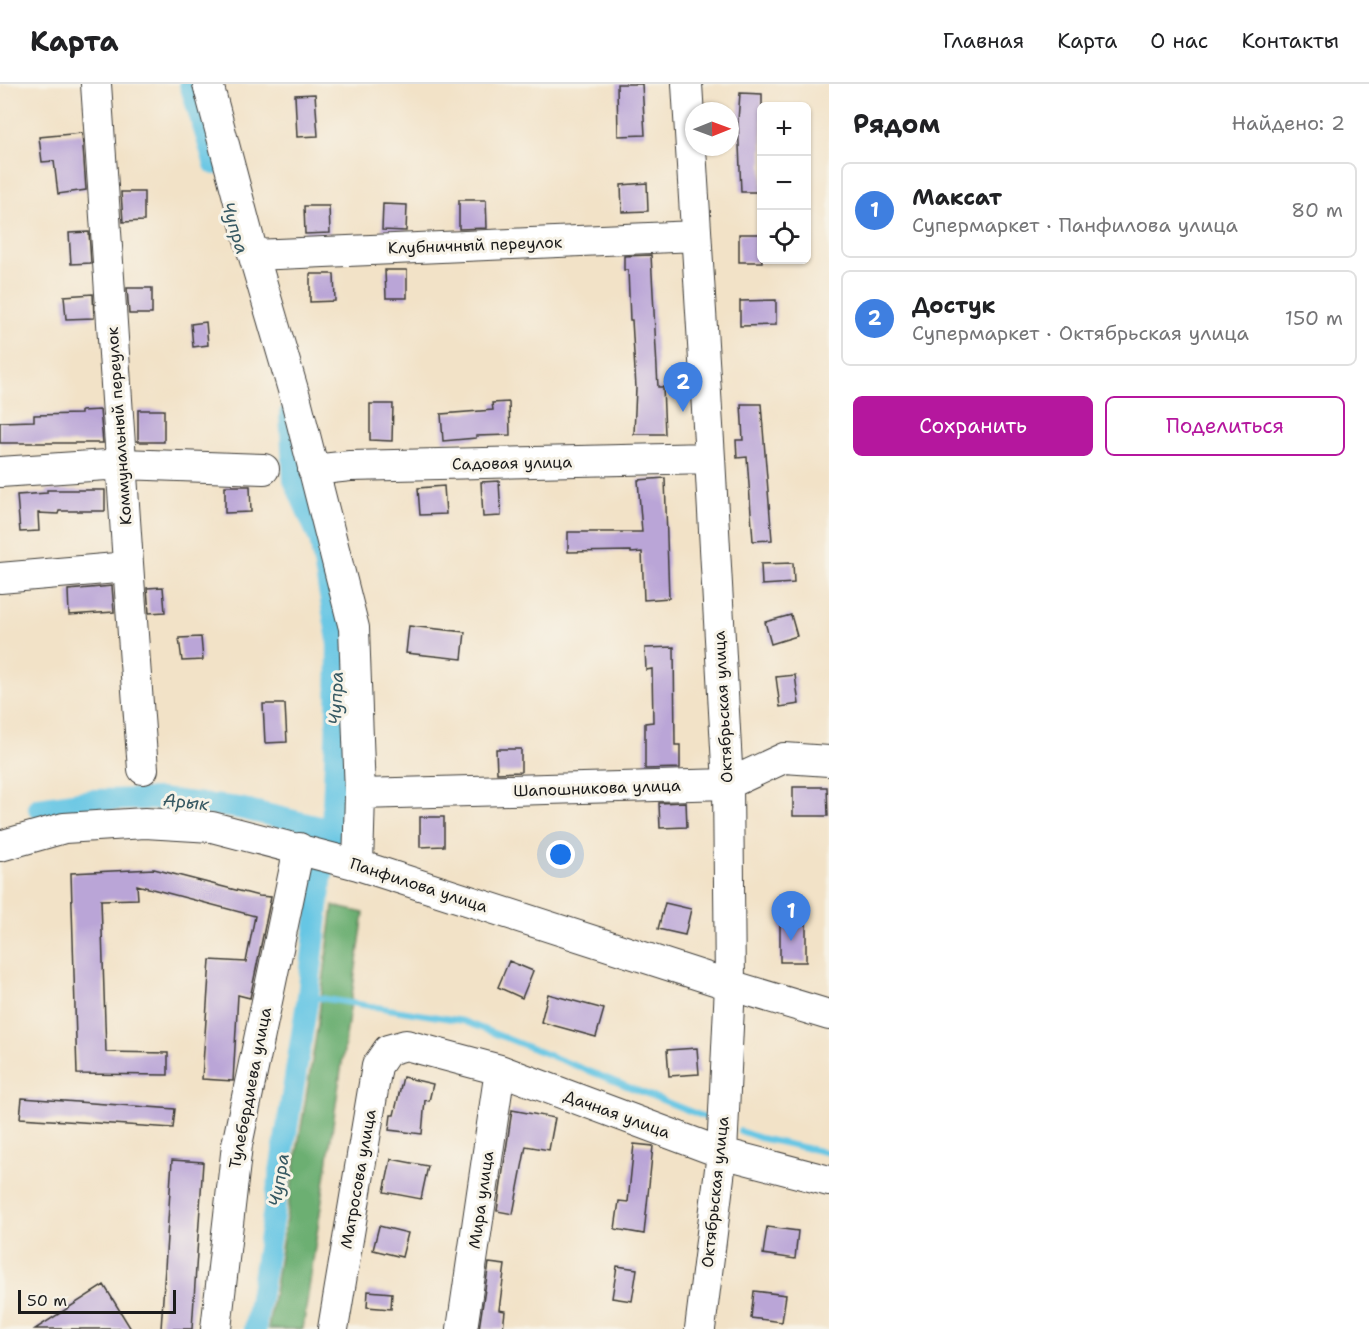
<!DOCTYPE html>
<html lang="ru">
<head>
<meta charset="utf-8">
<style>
	body { margin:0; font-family:"Shantell Sans",sans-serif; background:#f2f2f2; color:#202124 }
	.controls { position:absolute; right:18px; top:18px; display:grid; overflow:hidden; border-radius:9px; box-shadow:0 2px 4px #0004 }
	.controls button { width:54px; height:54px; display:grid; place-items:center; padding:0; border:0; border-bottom:2px solid #e0e0e0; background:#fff; color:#202124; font:30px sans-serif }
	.compass { position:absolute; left:685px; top:18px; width:54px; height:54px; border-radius:50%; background:#fff; box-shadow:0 2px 4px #0004; rotate:89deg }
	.scale { position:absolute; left:18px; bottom:15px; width:158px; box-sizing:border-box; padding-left:6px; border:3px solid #1c1c1c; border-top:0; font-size:16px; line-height:21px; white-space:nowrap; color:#1c1c1c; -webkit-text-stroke:4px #f7f3e8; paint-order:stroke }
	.you { position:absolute; left:561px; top:771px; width:21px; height:21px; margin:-15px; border:4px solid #fff; border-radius:50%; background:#1a73e8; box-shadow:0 0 0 9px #1a73e833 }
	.badge { display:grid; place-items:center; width:39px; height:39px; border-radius:50%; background:#b5179e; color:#fff; font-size:20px; font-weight:700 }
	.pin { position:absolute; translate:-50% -50px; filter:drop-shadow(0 2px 3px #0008) }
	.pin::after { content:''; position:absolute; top:32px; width:21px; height:18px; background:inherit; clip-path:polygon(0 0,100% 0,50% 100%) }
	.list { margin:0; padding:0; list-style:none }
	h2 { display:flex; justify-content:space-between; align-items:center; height:78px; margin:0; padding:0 24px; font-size:26px }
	h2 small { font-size:20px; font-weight:400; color:#757577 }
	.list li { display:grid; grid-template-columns:39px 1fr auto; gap:18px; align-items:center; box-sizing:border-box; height:96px; margin:0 12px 12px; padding:0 12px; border:2px solid #e0e0e0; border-radius:9px }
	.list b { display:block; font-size:22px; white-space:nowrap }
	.list p { margin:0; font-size:20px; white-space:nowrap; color:#757577 }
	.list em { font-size:20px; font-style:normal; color:#757577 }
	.actions { display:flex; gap:12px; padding:18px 24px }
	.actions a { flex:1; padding:14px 0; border:2px solid #b5179e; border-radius:9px; text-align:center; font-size:21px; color:#b5179e }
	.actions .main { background:#b5179e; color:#fff }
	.icon { flex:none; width:33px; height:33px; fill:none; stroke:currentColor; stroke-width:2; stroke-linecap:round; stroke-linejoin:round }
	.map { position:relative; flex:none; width:829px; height:1245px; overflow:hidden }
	header { display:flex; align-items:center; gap:36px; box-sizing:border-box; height:84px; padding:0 30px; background:#fff; border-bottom:2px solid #e0e0e0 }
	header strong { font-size:28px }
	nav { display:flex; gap:33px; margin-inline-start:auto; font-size:21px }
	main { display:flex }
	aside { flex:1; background:#fff }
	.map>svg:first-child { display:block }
	.forest { fill:#6caf72; stroke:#446647; stroke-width:1.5 }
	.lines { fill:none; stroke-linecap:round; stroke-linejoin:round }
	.stream { stroke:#66c6e4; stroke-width:6 }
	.canal { stroke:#66c6e4; stroke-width:22 }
	.building { fill:#baa5d7 }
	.minor-casing { stroke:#3c3a36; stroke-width:32 }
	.minor { stroke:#fff; stroke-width:30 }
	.labels { text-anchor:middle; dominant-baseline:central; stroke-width:6; stroke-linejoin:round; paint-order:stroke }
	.street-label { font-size:16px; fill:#1c1c1c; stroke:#f7f3e8 }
	.water-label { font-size:18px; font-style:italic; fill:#365862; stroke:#f7f3e8 }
</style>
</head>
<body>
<header>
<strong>Карта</strong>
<nav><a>Главная</a><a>Карта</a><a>О нас</a><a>Контакты</a></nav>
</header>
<main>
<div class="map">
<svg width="829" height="1245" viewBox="0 0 829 1245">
	<rect width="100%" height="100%" fill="#f7f3e8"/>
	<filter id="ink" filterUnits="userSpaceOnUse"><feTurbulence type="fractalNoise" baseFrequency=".0167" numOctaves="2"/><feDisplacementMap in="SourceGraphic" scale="12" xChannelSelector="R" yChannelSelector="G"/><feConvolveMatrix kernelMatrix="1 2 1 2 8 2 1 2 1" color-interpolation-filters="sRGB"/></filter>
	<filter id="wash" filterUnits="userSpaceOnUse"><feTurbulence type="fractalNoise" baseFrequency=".008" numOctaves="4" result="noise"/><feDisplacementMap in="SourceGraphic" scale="24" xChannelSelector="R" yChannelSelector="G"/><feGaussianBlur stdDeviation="1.35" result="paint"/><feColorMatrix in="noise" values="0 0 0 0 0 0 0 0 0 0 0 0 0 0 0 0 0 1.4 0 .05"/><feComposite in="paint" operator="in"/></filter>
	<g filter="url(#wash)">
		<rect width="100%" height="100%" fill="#f2e2c7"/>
		<path class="forest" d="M 333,822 L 364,829 L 303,1245 L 268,1245 L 317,946 Z"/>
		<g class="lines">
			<path class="stream" d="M 308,912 L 463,937 L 707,1034
				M 740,1047 L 760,1054 L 829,1069"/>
			<path class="canal" d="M 190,0 L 215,80
				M 39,724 L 93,716 L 159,715 L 239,724 L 332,746
				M 255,1245 L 308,912 L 321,796 L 332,746 L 337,633 L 338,556 L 320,456 L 294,396 L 290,330"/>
		</g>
		<g id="blocks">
			<path class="building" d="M 617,0 L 642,0 L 645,51 L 618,52 Z
				M 740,9 L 762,10 L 762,108 L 741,108 L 738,37 Z
				M 315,10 L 318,52 L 297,53 L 295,11 Z
				M 82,49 L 86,106 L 58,110 L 54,77 L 42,78 L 39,53 Z
				M 647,99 L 648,127 L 622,128 L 621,101 Z
				M 121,108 L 144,108 L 144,137 L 123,138 Z
				M 459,116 L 486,116 L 487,144 L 459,145 Z
				M 383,120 L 407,121 L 406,147 L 382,146 Z
				M 304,122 L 329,122 L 330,149 L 305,150 Z
				M 89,148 L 91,179 L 71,180 L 69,149 Z
				M 739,150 L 762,150 L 762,178 L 739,178 Z
				M 651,171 L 658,303 L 663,303 L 665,350 L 634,350 L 636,304 L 632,236 L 630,236 L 628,186 L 624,186 L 624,172 Z
				M 385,186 L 407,186 L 407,214 L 386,214 Z
				M 310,190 L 334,190 L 335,217 L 310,218 Z
				M 127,204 L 152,204 L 152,230 L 129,230 Z
				M 93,210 L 94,234 L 66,235 L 64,212 Z
				M 776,216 L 776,241 L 740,242 L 740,217 Z
				M 206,238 L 208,261 L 193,263 L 191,240 Z
				M 509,318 L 510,351 L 476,352 L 476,354 L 443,357 L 441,330 L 493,326 L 492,319 Z
				M 370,320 L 393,320 L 392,357 L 370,356 Z
				M 741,320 L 761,320 L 772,456 L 753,457 L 747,373 L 737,374 L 736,356 L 743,356 Z
				M 100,326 L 103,359 L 0,359 L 0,338 L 34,337 L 34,331 L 81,330 L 81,327 Z
				M 138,326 L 164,326 L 164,358 L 138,358 Z
				M 665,394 L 669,514 L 644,516 L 642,468 L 631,469 L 631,467 L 568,468 L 568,448 L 642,448 L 638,396 Z
				M 499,397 L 501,432 L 483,433 L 481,398 Z
				M 225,402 L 250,402 L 251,428 L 225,429 Z
				M 444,402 L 446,430 L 420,431 L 418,404 Z
				M 47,406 L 105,406 L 105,427 L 59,427 L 58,430 L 38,429 L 39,447 L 20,448 L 17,411 L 47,409 Z
				M 793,479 L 794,499 L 762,501 L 761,480 Z
				M 112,502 L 114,528 L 69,531 L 68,506 Z
				M 163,503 L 165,528 L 149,529 L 147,504 Z
				M 791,531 L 797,552 L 771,560 L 765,538 Z
				M 409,542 L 465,548 L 462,575 L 406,569 Z
				M 201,553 L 203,576 L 182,577 L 179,554 Z
				M 674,563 L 675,661 L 680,661 L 680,684 L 645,685 L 645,639 L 653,638 L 652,585 L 646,586 L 645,564 Z
				M 795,591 L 799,620 L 780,623 L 776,593 Z
				M 263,620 L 285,620 L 287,658 L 265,659 Z
				M 496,665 L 521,665 L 521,688 L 497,689 Z
				M 793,703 L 827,703 L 828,732 L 793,732 Z
				M 686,718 L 687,743 L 660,744 L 659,719 Z
				M 420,733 L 444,733 L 444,762 L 420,763 Z
				M 154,785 L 259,812 L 271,813 L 250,914 L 238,911 L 233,997 L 202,995 L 210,876 L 246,878 L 255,832 L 137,801 L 138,815 L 101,816 L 106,968 L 168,969 L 168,991 L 77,990 L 71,789 Z
				M 665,819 L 691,825 L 685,851 L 658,845 Z
				M 780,822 L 806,822 L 806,878 L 780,878 Z
				M 509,877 L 533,887 L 522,914 L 498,903 Z
				M 548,910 L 604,925 L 596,953 L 541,938 Z
				M 697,964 L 699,990 L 669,992 L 667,966 Z
				M 403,993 L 433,1000 L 429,1017 L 425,1016 L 422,1050 L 389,1046 L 391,1031 L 394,1031 Z
				M 22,1014 L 175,1025 L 173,1044 L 20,1034 Z
				M 512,1026 L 555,1034 L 549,1066 L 526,1062 L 513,1130 L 497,1127 Z
				M 634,1060 L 653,1062 L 644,1150 L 615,1145 L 619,1117 L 628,1118 Z
				M 391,1075 L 428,1082 L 421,1115 L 384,1108 Z
				M 172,1076 L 203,1078 L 192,1245 L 161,1245 Z
				M 379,1142 L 408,1149 L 402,1173 L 373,1166 Z
				M 767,1143 L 798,1147 L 795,1175 L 763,1170 Z
				M 489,1179 L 505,1181 L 499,1226 L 505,1227 L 503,1245 L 479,1245 Z
				M 617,1182 L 637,1185 L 632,1217 L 612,1214 Z
				M 104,1201 L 131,1245 L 35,1245 Z
				M 368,1207 L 392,1209 L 391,1225 L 367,1223 Z
				M 754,1207 L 786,1211 L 782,1238 L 751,1234 Z"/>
		</g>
	</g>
	<g filter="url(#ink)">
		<use href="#blocks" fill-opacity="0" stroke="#3c3a36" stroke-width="1.5"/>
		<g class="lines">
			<g class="minor-casing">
				<path id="minor" d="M 96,0 C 112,228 125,457 143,685
					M 208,0 L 250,159 L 296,316 L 354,544 L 360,710 L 358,781
					M 687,0 L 710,374 L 728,700 L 730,901 L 722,1069 L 700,1245
					M 254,171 L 696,152
					M 313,386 L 350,382 L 710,374
					M 0,388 L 122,380 L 264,385
					M 0,494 L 128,483
					M 360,710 L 728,700 L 784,674 L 829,677
					M 0,762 L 64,744 L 145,739 L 212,743 L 358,781 L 730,901 L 829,931
					M 216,1245 L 237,1061 L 299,764
					M 333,1245 L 377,982 L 388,966 L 406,961 L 500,986 L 722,1069 L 829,1097
					M 462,1245 L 500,986"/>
			</g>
			<use href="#minor" class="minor"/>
		</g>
	</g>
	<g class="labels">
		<g class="street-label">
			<text transform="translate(475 161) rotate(-2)">Клубничный переулок</text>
			<text transform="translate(119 342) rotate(-94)">Коммунальный переулок</text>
			<text transform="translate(512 379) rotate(-1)">Садовая улица</text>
			<text transform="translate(723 623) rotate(-93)">Октябрьская улица</text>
			<text transform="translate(597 704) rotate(-2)">Шапошникова улица</text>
			<text transform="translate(419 801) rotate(18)">Панфилова улица</text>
			<text transform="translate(250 1004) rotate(-79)">Тулебердиева улица</text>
			<text transform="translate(617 1030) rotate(20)">Дачная улица</text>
			<text transform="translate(358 1095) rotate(-80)">Матросова улица</text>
			<text transform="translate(715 1108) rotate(-84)">Октябрьская улица</text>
			<text transform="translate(481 1116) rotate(-82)">Мира улица</text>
		</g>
		<g class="water-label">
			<text transform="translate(235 144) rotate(73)">Чупра</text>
			<text transform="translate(336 614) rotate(-88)">Чупра</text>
			<text transform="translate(186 718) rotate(6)">Арык</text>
			<text transform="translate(279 1096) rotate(-81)">Чупра</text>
		</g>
	</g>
</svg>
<div class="controls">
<button>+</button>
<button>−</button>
<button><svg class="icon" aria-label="locate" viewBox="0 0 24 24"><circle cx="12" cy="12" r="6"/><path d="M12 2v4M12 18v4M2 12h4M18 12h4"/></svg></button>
</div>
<svg class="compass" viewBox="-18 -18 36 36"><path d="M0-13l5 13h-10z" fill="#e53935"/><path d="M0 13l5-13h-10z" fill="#757577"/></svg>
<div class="scale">50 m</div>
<div class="you"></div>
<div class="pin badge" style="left:791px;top:857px;background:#3f7fe0">1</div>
<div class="pin badge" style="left:683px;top:328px;background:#3f7fe0">2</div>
</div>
<aside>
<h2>Рядом<small>Найдено: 2</small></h2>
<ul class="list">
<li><span class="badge" style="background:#3f7fe0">1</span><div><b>Максат</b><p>Супермаркет · Панфилова улица</p></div><em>80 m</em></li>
<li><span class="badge" style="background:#3f7fe0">2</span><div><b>Достук</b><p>Супермаркет · Октябрьская улица</p></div><em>150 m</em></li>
</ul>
<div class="actions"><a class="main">Сохранить</a><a>Поделиться</a></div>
</aside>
</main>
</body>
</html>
